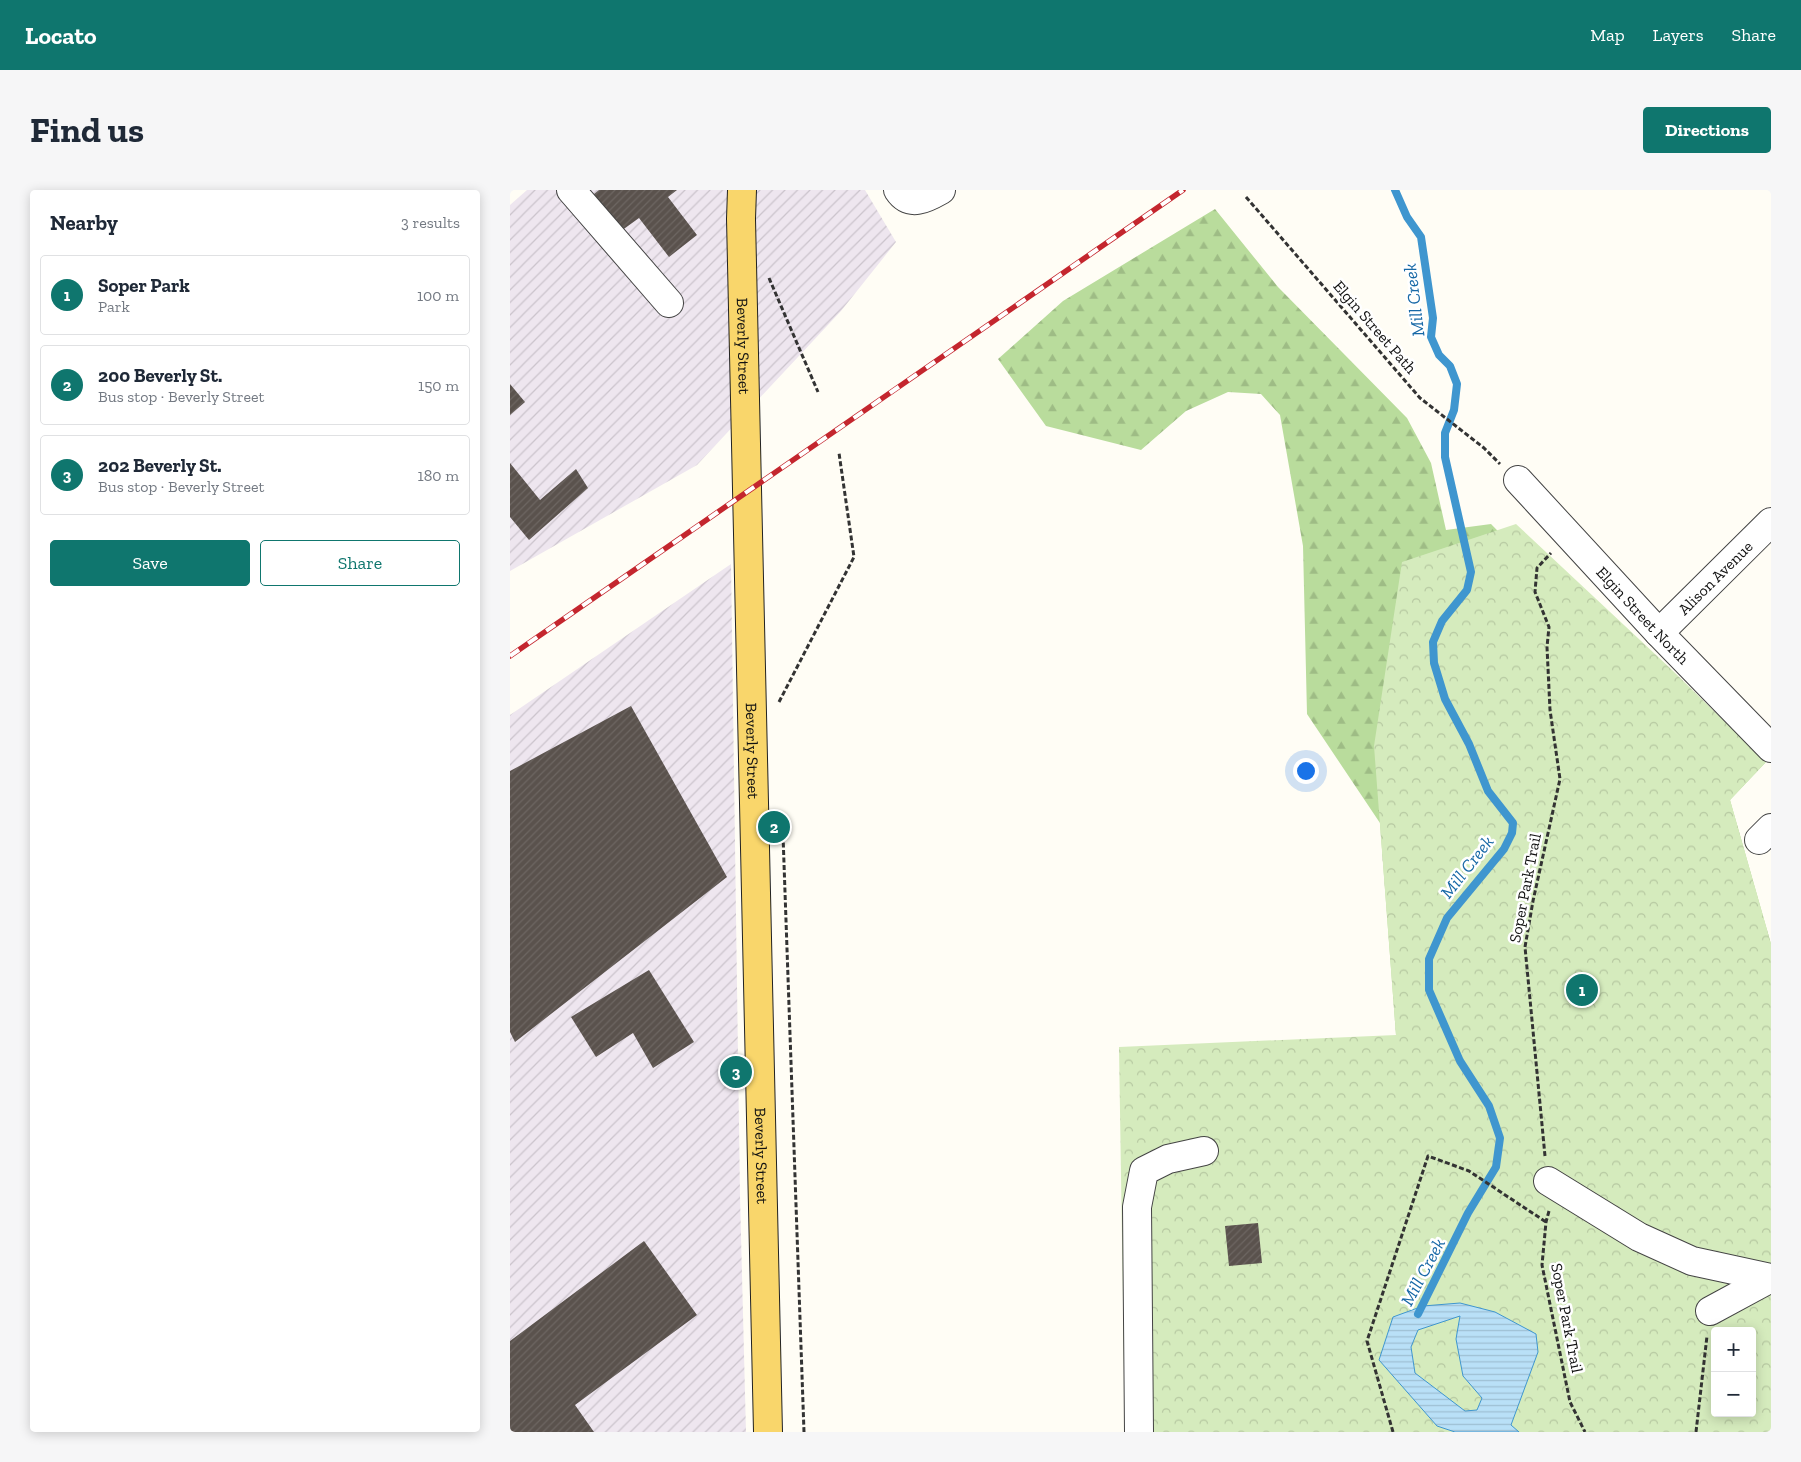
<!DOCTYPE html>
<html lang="en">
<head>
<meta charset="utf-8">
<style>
	body { margin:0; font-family:"Zilla Slab",serif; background:#f6f6f7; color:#1f2937 }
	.controls { position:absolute; right:15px; bottom:15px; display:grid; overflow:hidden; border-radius:5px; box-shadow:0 2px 12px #0003 }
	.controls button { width:45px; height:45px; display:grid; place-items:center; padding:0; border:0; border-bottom:1px solid #e0e1e3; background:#fff; color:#1f2937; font:25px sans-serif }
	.you { position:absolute; left:795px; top:580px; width:18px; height:18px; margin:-12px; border:4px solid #fff; border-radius:50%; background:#1a73e8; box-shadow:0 0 0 8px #1a73e833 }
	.badge { display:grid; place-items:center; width:32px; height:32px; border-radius:50%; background:#0f766e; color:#fff; font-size:16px; font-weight:700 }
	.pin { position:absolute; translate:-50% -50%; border:2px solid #fff; box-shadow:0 1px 5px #0006 }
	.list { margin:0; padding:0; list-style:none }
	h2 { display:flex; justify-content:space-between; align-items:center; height:65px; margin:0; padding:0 20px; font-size:21px }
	h2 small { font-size:16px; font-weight:400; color:#747a83 }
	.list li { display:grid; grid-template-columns:32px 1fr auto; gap:15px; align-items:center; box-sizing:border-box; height:80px; margin:0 10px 10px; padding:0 10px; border:1px solid #e0e1e3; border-radius:5px }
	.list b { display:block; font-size:19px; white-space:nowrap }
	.list p { margin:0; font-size:16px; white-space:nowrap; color:#747a83 }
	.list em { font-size:16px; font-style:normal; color:#747a83 }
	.actions { display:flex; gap:10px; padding:15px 20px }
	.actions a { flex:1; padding:11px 0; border:1px solid #0f766e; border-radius:5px; text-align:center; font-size:18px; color:#0f766e }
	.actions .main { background:#0f766e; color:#fff }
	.map { position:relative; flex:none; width:1261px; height:1242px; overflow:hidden; border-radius:5px }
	header { display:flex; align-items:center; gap:30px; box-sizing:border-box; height:70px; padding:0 25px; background:#0f766e; color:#fff }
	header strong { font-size:24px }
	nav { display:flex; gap:28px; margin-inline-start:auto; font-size:18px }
	.intro { display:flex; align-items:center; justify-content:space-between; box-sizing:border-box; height:120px; padding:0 30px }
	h1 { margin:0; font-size:35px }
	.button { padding:12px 22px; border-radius:5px; background:#0f766e; color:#fff; font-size:18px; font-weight:700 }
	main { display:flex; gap:30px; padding:0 30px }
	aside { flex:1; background:#fff; border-radius:5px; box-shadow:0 2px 12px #0003 }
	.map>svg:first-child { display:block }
	.industrial { fill:url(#industrial-furrows) }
	.forest { fill:url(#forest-firs) }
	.park { fill:url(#park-crowns); fill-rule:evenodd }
	.water { fill:url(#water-rules); stroke:#3f96cf; fill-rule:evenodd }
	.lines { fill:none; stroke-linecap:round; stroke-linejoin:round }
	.stream { stroke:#3f96cf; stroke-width:8 }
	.building { fill:url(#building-hatch) }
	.minor-casing { stroke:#444; stroke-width:30 }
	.major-casing { stroke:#222; stroke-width:30 }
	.path { stroke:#333; stroke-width:3; stroke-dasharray:5 2.5; stroke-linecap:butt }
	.minor { stroke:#fff; stroke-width:28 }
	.major { stroke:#f9d66b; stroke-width:28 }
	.rail-casing { stroke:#c4262e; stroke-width:5.5 }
	.rail { stroke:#fff; stroke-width:4; stroke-dasharray:11; stroke-linecap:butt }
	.labels { text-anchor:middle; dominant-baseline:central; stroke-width:5; stroke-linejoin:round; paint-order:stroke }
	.street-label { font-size:16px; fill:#111; stroke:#fff }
	.water-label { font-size:18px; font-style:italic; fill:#1768a6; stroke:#fff }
</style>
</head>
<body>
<header>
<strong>Locato</strong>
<nav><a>Map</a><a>Layers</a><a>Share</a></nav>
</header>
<div class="intro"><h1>Find us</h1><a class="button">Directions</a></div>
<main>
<aside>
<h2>Nearby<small>3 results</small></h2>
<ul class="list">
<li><span class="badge">1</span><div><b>Soper Park</b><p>Park</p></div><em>100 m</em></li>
<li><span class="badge">2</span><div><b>200 Beverly St.</b><p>Bus stop · Beverly Street</p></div><em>150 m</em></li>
<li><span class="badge">3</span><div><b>202 Beverly St.</b><p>Bus stop · Beverly Street</p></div><em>180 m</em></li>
</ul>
<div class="actions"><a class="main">Save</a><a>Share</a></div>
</aside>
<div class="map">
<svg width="1261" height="1242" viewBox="0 0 1261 1242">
	<defs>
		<pattern id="industrial-furrows" width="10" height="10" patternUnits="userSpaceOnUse" patternTransform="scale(1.25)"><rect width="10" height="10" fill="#eee6ef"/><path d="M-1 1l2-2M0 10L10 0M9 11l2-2" fill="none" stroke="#cbc4cc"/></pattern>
		<pattern id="forest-firs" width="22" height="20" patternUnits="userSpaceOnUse" patternTransform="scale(1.25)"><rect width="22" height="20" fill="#b9dc9c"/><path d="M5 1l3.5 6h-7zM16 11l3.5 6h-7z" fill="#9ebc85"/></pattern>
		<pattern id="park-crowns" width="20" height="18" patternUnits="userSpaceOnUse" patternTransform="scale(1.25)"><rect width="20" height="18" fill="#d5ebbd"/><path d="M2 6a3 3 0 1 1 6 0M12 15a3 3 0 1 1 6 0" fill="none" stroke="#b6c8a1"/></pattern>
		<pattern id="water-rules" width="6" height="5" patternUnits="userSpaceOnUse" patternTransform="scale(1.25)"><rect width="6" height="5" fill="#b9e0f7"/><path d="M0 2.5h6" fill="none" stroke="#9ebfd3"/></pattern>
		<pattern id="building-hatch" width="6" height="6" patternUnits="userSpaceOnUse" patternTransform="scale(1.25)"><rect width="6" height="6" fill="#5a524d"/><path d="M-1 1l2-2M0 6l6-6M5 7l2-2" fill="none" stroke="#6d6662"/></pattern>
	</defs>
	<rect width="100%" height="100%" fill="#fffdf5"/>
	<path class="industrial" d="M 17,0 L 355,0 L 386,52 L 331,121 L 187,275 L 0,381 L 0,15 Z
		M 221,374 L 230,1006 L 236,1242 L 0,1242 L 0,525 Z"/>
	<path class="forest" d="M 705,19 L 768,97 L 897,228 L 921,273 L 936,340 L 981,334 L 1023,377 L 1256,572 L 1220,610 L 1261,754 L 886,845 L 870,633 L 797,524 L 793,356 L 770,225 L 751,204 L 718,202 L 676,221 L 631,260 L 536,236 L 488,169 L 553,111 Z"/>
	<path class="park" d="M 1006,334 L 1161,479 L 1256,572 L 1220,610 L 1261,754 L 1261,1242 L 615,1242 L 609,857 L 886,845 L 864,556 L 892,372 ZM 1205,1141 L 1242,1141 L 1242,1223 L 1205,1223 Z"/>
	<path class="water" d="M 950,1113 L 985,1122 L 1026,1144 L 1028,1162 L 1001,1235 L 1009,1242 L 945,1242 L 927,1236 L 869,1170 L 883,1127 L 913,1116 ZM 950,1126 L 946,1149 L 953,1186 L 972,1208 L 967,1220 L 955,1221 L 905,1183 L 901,1157 L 908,1140 Z"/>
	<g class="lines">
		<path class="stream" d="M 885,0 L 897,27 L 911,47 L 923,128 L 921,147 L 929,165 L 940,176 L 947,194 L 944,220 L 935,243 L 935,267 L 961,382 L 957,400 L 932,431 L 923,452 L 924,473 L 935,509 L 959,554 L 978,601 L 1003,633 L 1002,643 L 994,659 L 937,728 L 919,769 L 919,800 L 950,871 L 979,916 L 990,948 L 986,977 L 958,1023 L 908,1124"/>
	</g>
	<path class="building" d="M 89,0 L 167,0 L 158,7 L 187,45 L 159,67 L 129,28 L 111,41 L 83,5 Z
		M 0,194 L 15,212 L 0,225 Z
		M 0,273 L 30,310 L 66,279 L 78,298 L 19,350 L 0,327 Z
		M 121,516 L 217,687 L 5,852 L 0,842 L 0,581 Z
		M 139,780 L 184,852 L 143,878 L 123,843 L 86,867 L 61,827 Z
		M 748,1033 L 752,1073 L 719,1076 L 715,1036 Z
		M 134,1051 L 187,1125 L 65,1215 L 84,1242 L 0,1242 L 0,1151 Z"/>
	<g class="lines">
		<g class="minor-casing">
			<g id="minor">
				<path d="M 61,0 L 159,113"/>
				<path d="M 388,0 C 400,18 417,8 431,0"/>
				<path id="s1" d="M 1008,290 L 1149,443 L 1261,558"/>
				<path id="s2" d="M 1149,443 L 1261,332"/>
				<path d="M 1249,650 L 1261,638"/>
				<path d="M 1038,991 L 1129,1047 L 1182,1071 L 1261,1088"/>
				<path d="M 1200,1121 L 1261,1088"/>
				<path d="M 629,1242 L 627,1017 L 634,981 L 658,969 L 694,961"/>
			</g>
		</g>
		<g class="major-casing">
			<g id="major">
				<path id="s3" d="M 232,0 L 231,29 L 258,1242"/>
			</g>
		</g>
		<path class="path" d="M 736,7 L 910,208 L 974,258 L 990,274
			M 259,88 L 308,202
			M 269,512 L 344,367 L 329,263
			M 273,645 L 294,1242
			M 1035,966 L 1015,757 L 1023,711 L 1050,589 L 1040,520 L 1037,457 L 1039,437 L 1025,402 L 1027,378 L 1041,363
			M 1039,1021 L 1036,1032 L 1032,1075 L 1060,1212 L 1075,1242
			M 883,1242 L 857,1151 L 918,966 L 959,981 L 1036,1032
			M 1186,1242 L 1197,1146"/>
		<use href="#minor" class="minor"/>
		<use href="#major" class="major"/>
		<g class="rail-casing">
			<path id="rail" d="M 0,466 L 673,0"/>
		</g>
		<use href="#rail" class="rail"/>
	</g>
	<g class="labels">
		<g class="street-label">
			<text transform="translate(865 137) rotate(49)">Elgin Street Path</text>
			<text stroke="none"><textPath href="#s3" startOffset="156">Beverly Street</textPath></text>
			<text stroke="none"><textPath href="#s2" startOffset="79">Alison Avenue</textPath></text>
			<text stroke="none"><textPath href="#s1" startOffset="184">Elgin Street North</textPath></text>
			<text stroke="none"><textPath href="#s3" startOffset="561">Beverly Street</textPath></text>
			<text transform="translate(1015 698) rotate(-79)">Soper Park Trail</text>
			<text stroke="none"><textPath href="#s3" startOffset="966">Beverly Street</textPath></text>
			<text transform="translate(1057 1128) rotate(79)">Soper Park Trail</text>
		</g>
		<g class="water-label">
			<text transform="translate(904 110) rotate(-97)">Mill Creek</text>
			<text transform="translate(957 677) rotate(-52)">Mill Creek</text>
			<text transform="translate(913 1082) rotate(-62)">Mill Creek</text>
		</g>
	</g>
</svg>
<div class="controls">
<button>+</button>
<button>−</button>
</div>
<div class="you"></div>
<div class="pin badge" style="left:1072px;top:800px">1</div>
<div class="pin badge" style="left:264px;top:637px">2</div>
<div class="pin badge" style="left:226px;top:882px">3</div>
</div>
</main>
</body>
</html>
